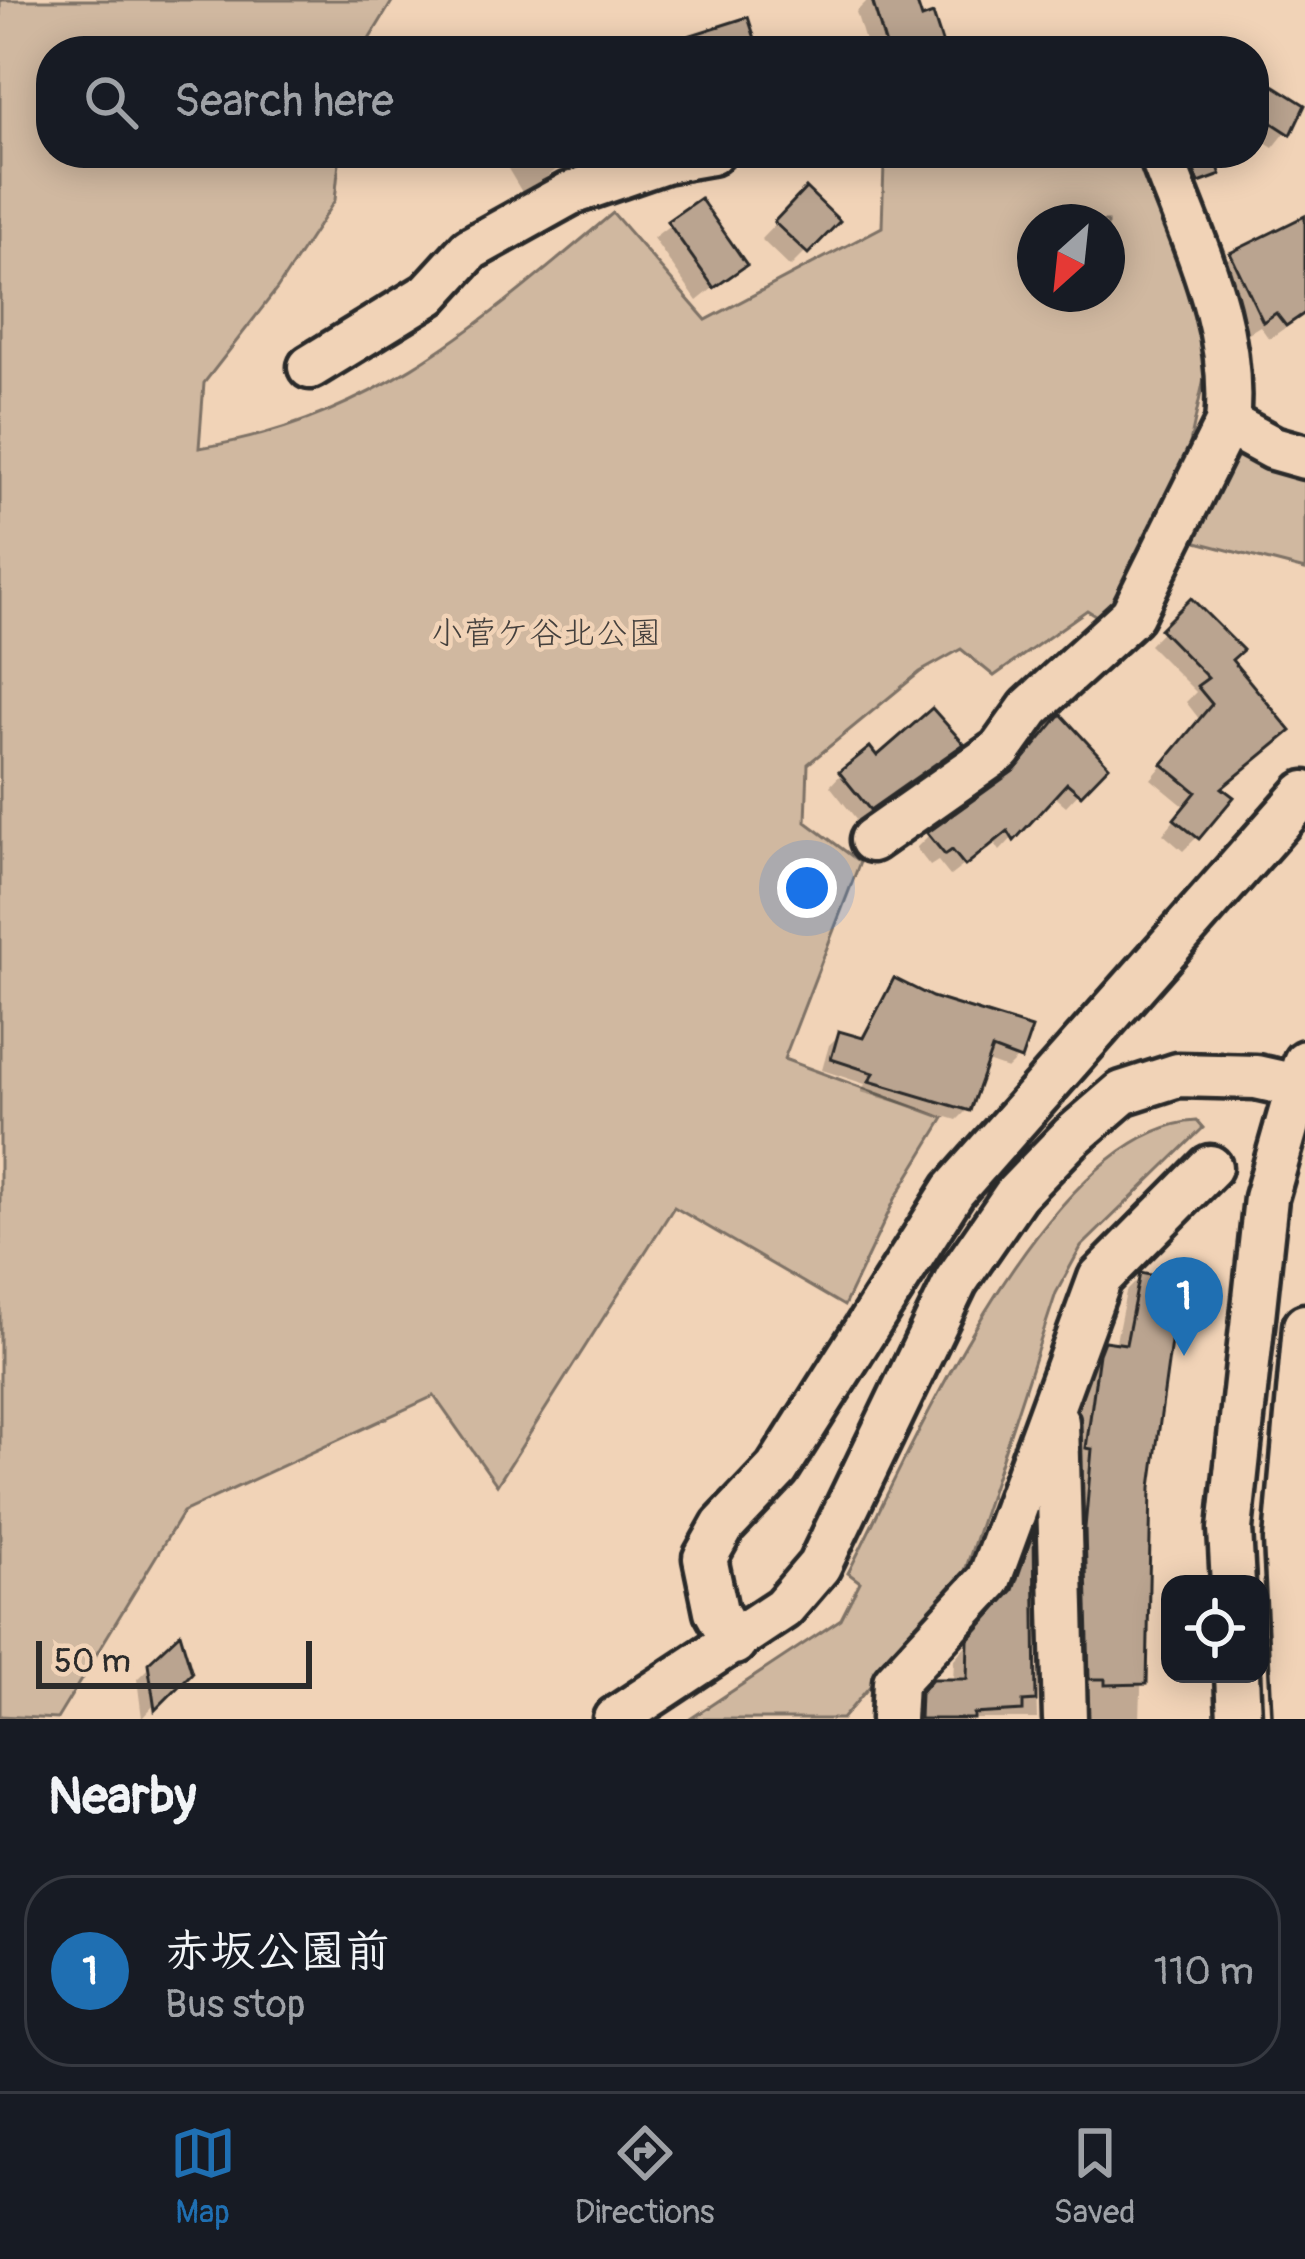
<!DOCTYPE html>
<html lang="en">
<head>
<meta charset="utf-8">
<style>
	body { margin:0; font-family:Pangolin,"Klee One",sans-serif; background:#242831; color:#f1f3f6 }
	.controls { position:absolute; right:36px; bottom:36px; display:grid; overflow:hidden; border-radius:24px; box-shadow:0 6px 30px #0003 }
	.controls button { width:108px; height:108px; display:grid; place-items:center; padding:0; border:0; border-bottom:3px solid #363941; background:#171b24; color:#f1f3f6; font:60px sans-serif }
	.compass { position:absolute; left:1017px; top:204px; width:108px; height:108px; border-radius:50%; background:#171b24; box-shadow:0 6px 30px #0003; rotate:207deg }
	.scale { position:absolute; left:36px; bottom:30px; width:276px; box-sizing:border-box; padding-left:12px; border:6px solid #2b2b2b; border-top:0; font-size:33px; line-height:42px; white-space:nowrap; color:#2b2b2b; -webkit-text-stroke:9px #f1d3b7; paint-order:stroke }
	.you { position:absolute; left:807px; top:888px; width:42px; height:42px; margin:-30px; border:9px solid #fff; border-radius:50%; background:#1a73e8; box-shadow:0 0 0 18px #1a73e833 }
	.badge { display:grid; place-items:center; width:78px; height:78px; border-radius:50%; background:#1f6fb2; color:#fff; font-size:39px; font-weight:700 }
	.pin { position:absolute; translate:-50% -99px; filter:drop-shadow(0 3px 6px #0008) }
	.pin::after { content:''; position:absolute; top:63px; width:42px; height:36px; background:inherit; clip-path:polygon(0 0,100% 0,50% 100%) }
	.list { margin:0; padding:0; list-style:none }
	h2 { display:flex; justify-content:space-between; align-items:center; height:156px; margin:0; padding:0 48px; font-size:51px }
	h2 small { font-size:39px; font-weight:400; color:#9ea1a6 }
	.list li { display:grid; grid-template-columns:78px 1fr auto; gap:36px; align-items:center; box-sizing:border-box; height:192px; margin:0 24px 24px; padding:0 24px; border:3px solid #363941; border-radius:48px }
	.list b { display:block; font-size:45px; white-space:nowrap }
	.list p { margin:0; font-size:39px; white-space:nowrap; color:#9ea1a6 }
	.list em { font-size:39px; font-style:normal; color:#9ea1a6 }
	.icon { flex:none; width:66px; height:66px; fill:none; stroke:currentColor; stroke-width:2; stroke-linecap:round; stroke-linejoin:round }
	.map { position:relative; flex:none; width:1305px; height:1719px; overflow:hidden }
	.search { position:absolute; background:#171b24; box-shadow:0 6px 30px #0003; left:36px; right:36px; top:36px; height:132px; display:flex; align-items:center; gap:30px; box-sizing:border-box; padding:0 42px; border-radius:48px; color:#9ea1a6; font-size:45px }
	.sheet { height:372px; background:#171b24 }
	nav { display:flex; justify-content:space-around; align-items:center; box-sizing:border-box; height:168px; border-top:3px solid #363941; background:#171b24; font-size:33px; color:#9ea1a6 }
	nav a { display:grid; justify-items:center; gap:6px }
	nav .on { color:#1f6fb2 }
	.map>svg:first-child { display:block }
	.green { fill:#d0b8a0; stroke:#7e7266; stroke-width:3; fill-rule:evenodd }
	.shadow { fill:#0003 }
	.building { fill:#baa490; stroke:#2b2b2b; stroke-width:3 }
	.lines { fill:none; stroke-linecap:round; stroke-linejoin:round }
	.minor-casing { stroke:#2b2b2b; stroke-width:51 }
	.minor { stroke:#f1d3b7; stroke-width:42 }
	.labels { text-anchor:middle; dominant-baseline:central; stroke-width:9; stroke-linejoin:round; paint-order:stroke }
	.park-label { font-size:33px; fill:#44403d; stroke:#f1d3b7 }
</style>
</head>
<body>
<div class="map">
<svg width="1305" height="1719" viewBox="0 0 1305 1719">
	<rect width="100%" height="100%" fill="#f1d3b7"/>
	<filter id="ink" filterUnits="userSpaceOnUse"><feTurbulence type="fractalNoise" baseFrequency=".00833" numOctaves="2"/><feDisplacementMap in="SourceGraphic" scale="24" xChannelSelector="R" yChannelSelector="G"/><feConvolveMatrix kernelMatrix="1 2 1 2 8 2 1 2 1" color-interpolation-filters="sRGB"/></filter>
	<g filter="url(#ink)">
		<path class="green" d="M 0,0 L 393,0 L 362,51 L 51,51 L 51,153 L 340,153 L 335,200 L 277,289 L 204,383 L 199,448 C 373,421 483,322 613,213 L 706,320 L 882,227 L 884,164 L 916,153 L 1150,153 L 1209,355 L 1178,499 L 1103,620 L 1087,610 L 994,676 L 961,649 L 920,672 L 808,764 L 806,822 L 860,862 L 784,1059 L 944,1118 L 896,1197 L 844,1306 L 674,1207 L 497,1485 L 434,1396 L 183,1512 L 57,1719 L 0,1716 ZM 1035,222 L 1107,222 L 1107,294 L 1035,294 Z
			M 1235,453 L 1305,473 L 1305,570 L 1189,540 Z
			M 1197,1121 L 1203,1128 L 1081,1247 L 1056,1293 L 963,1577 L 842,1719 L 690,1719 L 841,1619 L 860,1582 L 848,1573 C 910,1453 1047,1129 1197,1121 Z"/>
		<path class="shadow" d="M 868,0 L 913,0 L 920,22 L 941,49 L 868,51 L 856,12 Z
			M 1270,87 L 1305,108 L 1273,148 L 1254,136 L 1254,104 Z
			M 521,153 L 572,153 L 574,157 L 523,194 L 507,167 Z
			M 806,192 L 836,221 L 790,267 L 761,239 Z
			M 700,202 L 743,264 L 697,301 L 653,238 Z
			M 1232,255 L 1305,267 L 1305,314 L 1269,339 L 1260,326 L 1247,334 L 1216,271 Z
			M 1191,602 L 1228,660 L 1219,789 L 1197,837 L 1183,851 L 1163,834 L 1185,807 L 1151,779 L 1200,720 L 1186,702 L 1196,692 L 1149,645 Z
			M 960,744 L 857,820 L 830,786 L 841,774 L 877,761 Z
			M 1104,766 L 1066,806 L 1053,795 L 1000,851 L 994,842 L 950,876 L 938,861 L 930,866 L 916,848 L 929,835 Z
			M 894,982 L 1018,1058 L 1007,1069 L 984,1061 L 968,1109 L 957,1120 L 861,1092 L 865,1084 L 822,1070 L 829,1045 L 840,1034 L 859,1040 Z
			M 1141,1277 L 1170,1326 L 1148,1487 L 1140,1719 L 1073,1719 L 1072,1463 L 1085,1372 L 1105,1345 L 1115,1346 L 1126,1292 Z
			M 1032,1537 L 1037,1719 L 905,1719 L 933,1682 L 953,1682 L 954,1659 L 998,1608 L 1020,1549 Z
			M 178,1639 L 188,1669 L 142,1718 L 137,1679 Z"/>
		<path class="building" d="M 872,0 L 916,0 L 922,18 L 933,14 L 945,51 L 886,46 Z
			M 748,17 L 759,51 L 664,51 L 663,44 Z
			M 1270,83 L 1305,105 L 1291,135 L 1254,111 Z
			M 1187,153 L 1213,153 L 1221,175 L 1199,183 Z
			M 806,188 L 840,221 L 808,254 L 774,222 Z
			M 700,198 L 747,265 L 714,288 L 667,221 Z
			M 1305,216 L 1305,313 L 1286,326 L 1276,313 L 1263,322 L 1230,253 Z
			M 1191,598 L 1243,650 L 1232,660 L 1291,731 L 1222,788 L 1234,797 L 1199,839 L 1174,819 L 1196,792 L 1162,764 L 1212,704 L 1197,686 L 1208,678 L 1160,629 Z
			M 932,708 L 964,744 L 870,810 L 839,772 L 870,747 L 877,756 Z
			M 1061,714 L 1109,766 L 1081,795 L 1067,783 L 1014,841 L 1008,831 L 965,866 L 952,850 L 945,855 L 927,833 L 1015,770 Z
			M 894,978 L 932,997 L 1032,1028 L 1021,1060 L 992,1049 L 970,1111 L 869,1081 L 874,1073 L 831,1059 L 839,1031 L 863,1038 Z
			M 1140,1273 L 1185,1282 L 1173,1327 L 1151,1487 L 1147,1684 L 1105,1685 L 1105,1679 L 1089,1679 L 1085,1528 L 1092,1449 L 1086,1448 L 1099,1354 L 1104,1341 L 1126,1344 Z
			M 1034,1530 L 1036,1701 L 1023,1702 L 1023,1711 L 974,1714 L 974,1719 L 919,1719 L 920,1693 L 932,1679 L 967,1679 L 968,1640 L 1013,1590 Z
			M 180,1633 L 192,1673 L 155,1710 L 148,1663 Z"/>
		<g class="lines">
			<g class="minor-casing">
				<path id="minor" d="M 1160,153 C 1193,243 1237,326 1227,423 L 1273,448 L 1305,457
					M 310,367 L 429,294 L 470,249 L 569,194 L 665,161 L 711,153
					M 872,840 L 1000,750 L 1030,708 L 1132,615 L 1227,423
					M 1057,1422 L 1065,1719
					M 1233,1584 L 1230,1529 L 1266,1198 L 1305,1062
					M 734,1643 L 716,1611 L 705,1558 L 723,1526 L 777,1469 L 954,1190 L 1305,793
					M 1237,1674 L 1239,1719
					M 615,1719 L 783,1608 L 819,1566 L 956,1281 L 1016,1194 L 1071,1137 L 1122,1093 L 1178,1075 L 1256,1077 L 1305,1088
					M 893,1719 L 895,1682 L 989,1580 L 1100,1278 L 1210,1167
					M 1295,1719 L 1286,1540 L 1305,1326"/>
			</g>
			<use href="#minor" class="minor"/>
		</g>
	</g>
	<g class="labels">
		<g class="park-label">
			<text x="546" y="633">小菅ケ谷北公園</text>
		</g>
	</g>
</svg>
<div class="controls">
<button><svg class="icon" aria-label="locate" viewBox="0 0 24 24"><circle cx="12" cy="12" r="6"/><path d="M12 2v4M12 18v4M2 12h4M18 12h4"/></svg></button>
</div>
<svg class="compass" viewBox="-18 -18 36 36"><path d="M0-13l5 13h-10z" fill="#e53935"/><path d="M0 13l5-13h-10z" fill="#9ea1a6"/></svg>
<div class="scale">50 m</div>
<div class="you"></div>
<div class="pin badge" style="left:1184px;top:1356px">1</div>
<div class="search"><svg class="icon" aria-label="search" viewBox="0 0 24 24"><circle cx="10" cy="10" r="6"/><path d="M15 15l6 6"/></svg>Search here</div>
</div>
<section class="sheet">
<h2>Nearby<small></small></h2>
<ul class="list">
<li><span class="badge">1</span><div><b>赤坂公園前</b><p>Bus stop</p></div><em>110 m</em></li>
</ul>
</section>
<nav>
<a class="on"><svg class="icon" aria-label="map" viewBox="0 0 24 24"><path d="M3 6l6-2 6 2 6-2v14l-6 2-6-2-6 2zM9 4v14M15 6v14"/></svg>Map</a>
<a><svg class="icon" aria-label="directions" viewBox="0 0 24 24"><path d="M12 3l9 9-9 9-9-9zM9 14v-3h6M13 9l2 2-2 2"/></svg>Directions</a>
<a><svg class="icon" aria-label="saved" viewBox="0 0 24 24"><path d="M7 4h10v16l-5-4-5 4z"/></svg>Saved</a>
</nav>
</body>
</html>
